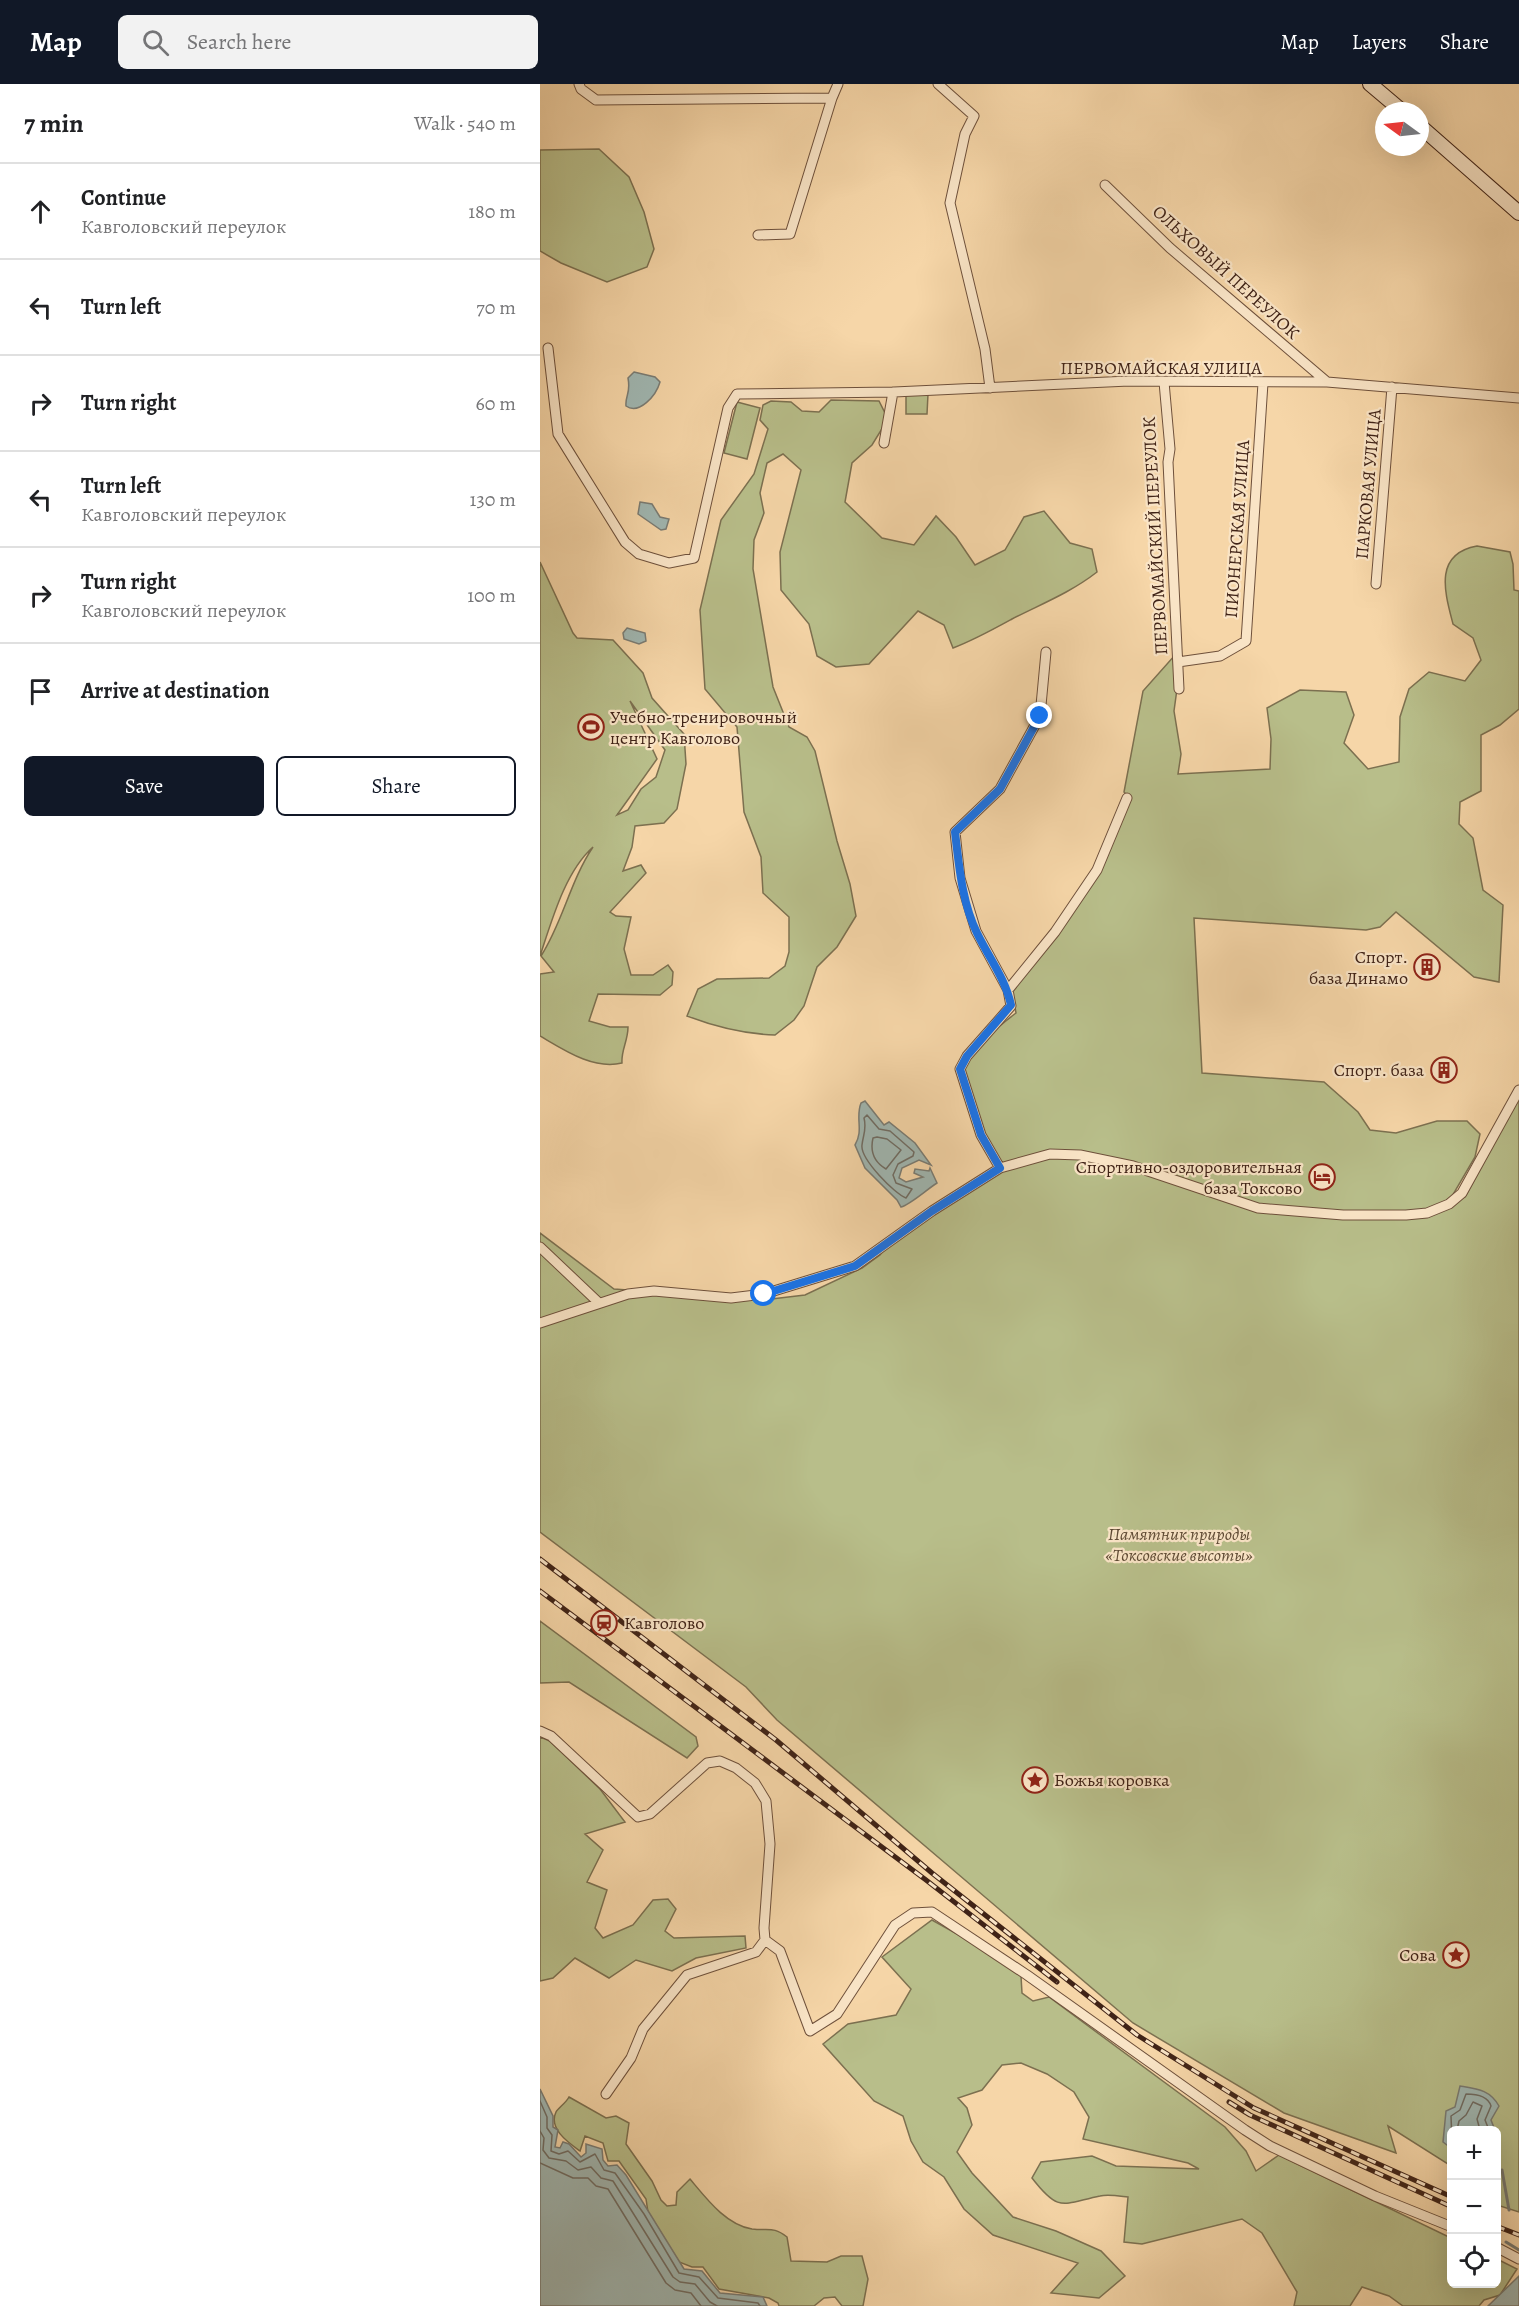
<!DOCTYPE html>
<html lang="en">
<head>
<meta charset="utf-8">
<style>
	body { margin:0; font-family:Alegreya,serif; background:#f2f2f2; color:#202124 }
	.controls { position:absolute; right:18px; bottom:18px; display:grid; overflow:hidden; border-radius:9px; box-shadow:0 6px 24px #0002 }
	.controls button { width:54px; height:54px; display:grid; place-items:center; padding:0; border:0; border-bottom:2px solid #e0e0e0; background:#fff; color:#202124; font:30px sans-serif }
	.compass { position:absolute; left:835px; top:18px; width:54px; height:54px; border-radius:50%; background:#fff; box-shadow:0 6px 24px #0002; rotate:285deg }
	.stop { position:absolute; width:18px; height:18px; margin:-14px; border:4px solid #1a73e8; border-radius:50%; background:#fff }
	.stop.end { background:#1a73e8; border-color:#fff; box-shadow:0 2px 6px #0008 }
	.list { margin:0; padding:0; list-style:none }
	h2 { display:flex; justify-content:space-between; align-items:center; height:78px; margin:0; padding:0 24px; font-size:26px }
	h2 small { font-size:20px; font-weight:400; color:#757577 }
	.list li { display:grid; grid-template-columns:39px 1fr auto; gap:18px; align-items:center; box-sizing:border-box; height:96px; padding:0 24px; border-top:2px solid #e0e0e0 }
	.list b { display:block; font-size:22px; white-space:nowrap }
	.list p { margin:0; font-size:20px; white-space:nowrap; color:#757577 }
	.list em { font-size:20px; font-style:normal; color:#757577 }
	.actions { display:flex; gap:12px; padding:18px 24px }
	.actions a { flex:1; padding:14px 0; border:2px solid #111827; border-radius:9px; text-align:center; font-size:21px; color:#111827 }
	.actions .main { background:#111827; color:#fff }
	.icon { flex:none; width:33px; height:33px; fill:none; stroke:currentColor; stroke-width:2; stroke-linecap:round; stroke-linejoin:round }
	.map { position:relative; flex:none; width:979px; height:2222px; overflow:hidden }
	header { display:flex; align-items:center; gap:36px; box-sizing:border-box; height:84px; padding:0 30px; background:#111827; color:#fff }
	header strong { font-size:28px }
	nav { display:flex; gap:33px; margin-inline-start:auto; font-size:21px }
	.search { width:420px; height:54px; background:#f2f2f2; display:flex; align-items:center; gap:15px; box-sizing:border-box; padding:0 21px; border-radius:9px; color:#757577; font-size:22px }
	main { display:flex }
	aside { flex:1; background:#fff }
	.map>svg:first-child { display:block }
	.green { fill:#b8be8a; stroke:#7c7050; stroke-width:1.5; fill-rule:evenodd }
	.water { fill:#a0b7b2; stroke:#7a7c74; stroke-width:1.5 }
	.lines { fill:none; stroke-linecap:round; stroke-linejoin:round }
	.shore { stroke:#706d64; stroke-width:1.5 }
	.stream { stroke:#7a7c74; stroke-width:3 }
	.minor-casing { stroke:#6e503b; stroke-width:11 }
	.secondary-casing { stroke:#402317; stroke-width:16 }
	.minor { stroke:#f9e4c6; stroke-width:9 }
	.secondary { stroke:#f9e4c6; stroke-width:14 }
	.rail-casing { stroke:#402317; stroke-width:5 }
	.rail { stroke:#f9e4c6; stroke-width:3; stroke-dasharray:9; stroke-linecap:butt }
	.route { stroke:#1a73e8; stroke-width:8 }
	.labels { text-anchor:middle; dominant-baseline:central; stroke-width:4.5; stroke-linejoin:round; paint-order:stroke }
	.street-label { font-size:18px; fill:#402317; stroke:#f9e4c6 }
	.poi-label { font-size:18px; fill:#402317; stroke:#f9e4c6; text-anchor:end }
	.park-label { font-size:18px; font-style:italic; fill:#5e4a34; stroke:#f9e4c6 }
</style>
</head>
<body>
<header>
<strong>Map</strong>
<div class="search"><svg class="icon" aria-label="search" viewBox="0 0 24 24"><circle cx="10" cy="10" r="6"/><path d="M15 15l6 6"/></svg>Search here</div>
<nav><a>Map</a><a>Layers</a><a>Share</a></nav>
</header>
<main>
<aside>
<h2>7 min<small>Walk · 540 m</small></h2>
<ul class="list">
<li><svg class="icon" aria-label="ahead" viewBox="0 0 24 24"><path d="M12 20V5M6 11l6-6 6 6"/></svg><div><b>Continue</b><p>Кавголовский переулок</p></div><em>180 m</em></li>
<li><svg class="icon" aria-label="left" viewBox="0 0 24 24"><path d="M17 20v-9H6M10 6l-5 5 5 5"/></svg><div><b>Turn left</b></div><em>70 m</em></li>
<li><svg class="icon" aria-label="right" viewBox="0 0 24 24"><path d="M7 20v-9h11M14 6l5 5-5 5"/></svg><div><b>Turn right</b></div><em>60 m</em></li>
<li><svg class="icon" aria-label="left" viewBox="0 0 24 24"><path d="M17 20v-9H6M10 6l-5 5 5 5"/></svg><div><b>Turn left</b><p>Кавголовский переулок</p></div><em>130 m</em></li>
<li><svg class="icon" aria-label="right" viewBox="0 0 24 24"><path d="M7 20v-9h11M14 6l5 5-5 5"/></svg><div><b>Turn right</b><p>Кавголовский переулок</p></div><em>100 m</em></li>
<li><svg class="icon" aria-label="arrive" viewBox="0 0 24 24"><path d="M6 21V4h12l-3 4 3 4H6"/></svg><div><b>Arrive at destination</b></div></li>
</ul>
<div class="actions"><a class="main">Save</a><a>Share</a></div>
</aside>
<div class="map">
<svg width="979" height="2222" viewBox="0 0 979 2222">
	<rect width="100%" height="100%" fill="#f6d6a8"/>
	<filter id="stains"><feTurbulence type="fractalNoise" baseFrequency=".00333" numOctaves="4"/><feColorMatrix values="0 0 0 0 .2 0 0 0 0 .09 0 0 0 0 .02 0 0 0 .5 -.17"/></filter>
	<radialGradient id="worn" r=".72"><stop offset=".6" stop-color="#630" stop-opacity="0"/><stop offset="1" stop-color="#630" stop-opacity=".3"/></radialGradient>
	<path class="green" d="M 59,65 L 89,93 L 104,128 L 114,165 L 107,183 L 67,198 L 21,179 L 0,167 L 0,66 Z
		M 366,310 L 388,310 L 387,330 L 366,330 Z
		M 291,316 L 339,317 L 348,335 L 332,361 L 312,379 L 305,418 L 342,454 L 374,461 L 396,432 L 416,453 L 435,481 L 465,466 L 484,433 L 504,427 L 530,459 L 552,465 L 557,488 C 530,509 501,520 472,535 C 452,546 434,556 413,564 L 404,541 L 378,527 L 329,580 L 296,583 L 277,572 L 269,540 L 241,506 L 240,468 L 261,386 L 243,370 L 227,379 L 220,409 L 224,429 L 214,456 L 213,485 L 233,603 L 249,643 L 267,653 L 275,667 L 297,757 L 310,800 L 316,832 L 297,863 L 277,883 L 264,922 L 254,936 L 235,951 C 203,950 176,943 147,932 L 158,905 L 177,895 L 229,894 L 245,882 L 249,868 L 249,833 L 223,809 L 221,773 L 204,728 L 197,643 L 165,605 L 160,526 L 181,436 L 214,390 L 228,345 L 220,336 L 223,321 L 231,317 L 251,318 L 262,327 L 279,328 Z
		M 197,318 L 220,324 L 207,375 L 184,369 Z
		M 937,462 L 970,468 L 973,480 L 974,506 L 979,507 L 979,625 L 960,641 L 941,651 L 941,707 L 920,718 L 919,740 L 933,754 L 943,806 L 963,821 L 959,898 L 934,893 L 856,828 L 840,843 L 826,846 L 654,834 L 662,989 L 784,998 L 818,1028 L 830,1046 L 856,1049 L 897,1037 L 927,1037 L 940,1050 L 935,1073 L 908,1119 L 925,1113 L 979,1014 L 979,2128 L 957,2121 L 956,2046 L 912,2046 L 911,2082 L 848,2042 L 856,2069 L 744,2029 L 593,1939 L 237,1636 L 206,1603 L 0,1448 L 0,1149 L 74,1205 L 223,1216 L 265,1211 L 322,1184 L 340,1171 L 352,1156 L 462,1087 L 444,1051 L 423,985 C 436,961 455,945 476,929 L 472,906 L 539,818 L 589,713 L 584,708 L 603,607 L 635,571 L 637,605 L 634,627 L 641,670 L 638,690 L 730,685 L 731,655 L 727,624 L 760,606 L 806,608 L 814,631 L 804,659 L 828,685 L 859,678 L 860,633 L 869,605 L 889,588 L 925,597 L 941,576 L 933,554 L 913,540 C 905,509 893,470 937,462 Z
		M 0,478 L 33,549 L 37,554 L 73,556 L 103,589 L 112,614 L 144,650 L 146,680 L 137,725 L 124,739 L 95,742 L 92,763 L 83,787 L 101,781 L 106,789 L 70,828 L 76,832 L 91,833 L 84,865 L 91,891 L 113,891 L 128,881 L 133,888 L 132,901 L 120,911 L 58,910 L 49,937 L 70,943 L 88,943 C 88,957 81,966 82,979 C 53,986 24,966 0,952 L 0,890 L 14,888 L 1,872 C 23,838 30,797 53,763 C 25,788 12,836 0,872 ZM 90,617 L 125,666 L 116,693 L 101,705 L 88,726 L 77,731 L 117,675 Z
		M 0,1537 L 156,1653 L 158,1662 L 147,1674 L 29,1598 L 0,1599 Z
		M 0,1653 L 10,1657 L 60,1705 L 85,1738 L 45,1750 L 63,1766 L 47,1798 L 67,1806 L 55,1844 L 63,1854 L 93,1841 L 113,1816 L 128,1815 L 136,1825 L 125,1847 L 134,1854 L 205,1852 L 206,1864 L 156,1874 L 132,1887 L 96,1876 L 69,1894 L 35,1874 L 13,1894 L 0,1897 Z
		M 392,1836 L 462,1875 L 481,1892 L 482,1909 L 493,1917 L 509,1913 L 685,2043 L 706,2067 L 716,2087 L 739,2071 L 911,2154 L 912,2200 L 956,2200 L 957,2175 L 977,2185 L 960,2211 L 944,2216 L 939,2222 L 863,2222 L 849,2212 L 822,2203 L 810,2222 L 754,2222 L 757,2208 L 722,2149 L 702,2135 L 602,2160 L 584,2158 L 588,2113 C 579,2112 568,2110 560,2112 C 522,2120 519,2129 492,2094 L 501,2078 L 552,2072 L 576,2082 L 659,2085 L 648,2079 L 543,2055 L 549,2033 L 534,2008 L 507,1990 L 481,1979 L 462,1981 L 442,2006 L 418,2014 L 427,2024 L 432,2041 L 417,2068 L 432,2089 L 473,2133 L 516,2147 L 561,2167 L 585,2192 L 559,2214 L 511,2209 L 538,2179 L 453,2151 L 424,2125 L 404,2093 L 383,2078 L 371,2057 L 363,2032 L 334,2017 L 283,1960 L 308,1940 L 356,1931 L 371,1905 L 342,1873 Z
		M 29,2013 L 66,2034 L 76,2032 L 89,2039 L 86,2060 L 112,2097 L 121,2116 L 127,2122 L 136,2121 L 137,2108 L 150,2095 C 166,2114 186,2141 212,2145 C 229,2147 233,2142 247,2153 L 251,2177 L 287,2178 L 301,2172 L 322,2172 L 328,2195 L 323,2222 L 302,2222 L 295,2213 L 284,2214 L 274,2222 L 239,2222 L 238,2219 L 229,2214 L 179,2205 L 163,2183 L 152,2183 L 139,2178 L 108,2128 L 106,2115 L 79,2077 L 68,2077 L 63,2059 L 45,2052 L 40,2067 C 29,2059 8,2045 16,2028 C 18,2024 26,2019 29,2013 Z"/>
	<path class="water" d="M 94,288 L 115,293 L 120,298 C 116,312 99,331 86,322 C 85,311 91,310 88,294 Z
		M 100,418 L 112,420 L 120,433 L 129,435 L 126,445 L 121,446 L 98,430 Z
		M 87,544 L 105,549 L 106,557 L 99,560 L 84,555 L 83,549 Z
		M 325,1017 L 344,1041 L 349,1038 L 375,1059 L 391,1081 L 379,1076 L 362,1084 L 359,1094 L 366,1098 L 383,1093 L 374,1089 L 375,1085 L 389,1087 L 390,1084 L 397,1099 C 386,1106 371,1120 361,1123 L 357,1116 L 325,1084 L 315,1061 C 324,1046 315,1034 321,1019 Z
		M 920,2002 C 938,2005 950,2006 959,2022 L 951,2036 L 955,2046 L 912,2046 L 911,2064 L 903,2058 L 906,2027 L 915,2023 Z
		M 0,2005 L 13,2032 L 13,2043 L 18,2046 L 15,2063 L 20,2064 L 23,2058 L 29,2060 L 41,2073 L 46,2069 L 46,2060 L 62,2065 L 63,2076 L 68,2082 L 77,2081 L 86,2091 L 144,2185 L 162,2187 L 180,2209 L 223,2213 L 227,2222 L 0,2222 Z
		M 979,2192 L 979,2222 L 948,2222 Z"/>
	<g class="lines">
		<path class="shore" d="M 327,1031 L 339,1045 L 350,1047 L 374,1068 L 373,1072 L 358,1080 L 353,1091 L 356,1099 L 372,1105 L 366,1114 C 355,1110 320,1075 322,1061 C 323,1051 327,1045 324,1034 Z
			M 337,1053 L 347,1055 L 361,1066 L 346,1085 C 334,1078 330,1067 333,1054 Z
			M 0,2017 L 7,2033 L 7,2044 L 12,2051 L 11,2067 L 19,2070 L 28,2067 L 40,2078 L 55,2070 L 64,2086 L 75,2089 L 104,2130 L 139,2189 L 159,2193 L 178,2214 L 218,2219 L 220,2222
			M 917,2046 L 919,2037 L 926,2031 L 933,2018 L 942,2022 L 937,2035 L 940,2046
			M 0,2047 L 4,2054 L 3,2066 L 9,2074 L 26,2077 L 38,2086 L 51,2083 L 61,2094 L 73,2097 L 133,2193 L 140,2198 L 155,2200 L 170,2218 L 177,2222
			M 912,2057 L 911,2032 L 920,2026 L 926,2010 C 937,2010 948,2012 951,2022 L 945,2036 L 949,2046
			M 0,2079 L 33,2094 L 48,2094 L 56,2102 L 68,2105 L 126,2199 L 135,2206 L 151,2209 L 161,2222"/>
		<path class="stream" d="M 962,2086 L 969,2126
			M 966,2158 L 979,2166"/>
		<g class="minor-casing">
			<path id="minor" d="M 39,0 L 41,5 L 56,16 L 292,14 L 298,0
				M 398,0 L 434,32 L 425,50 L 410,119 L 445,265 L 450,304
				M 565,101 L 630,164 L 787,298
				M 218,151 L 250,150 L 292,14
				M 8,264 L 18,350 L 85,458 L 99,470 L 129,479 L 154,474 L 188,324 L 197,310 L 354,308 L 589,297 L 787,298 L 979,314
				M 624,298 L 630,365 L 628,378 L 639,605
				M 344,359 L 353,308
				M 836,500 L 852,303
				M 506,568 L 500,632 L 460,705 L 415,748 L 420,794 L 436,847 L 468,906 L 515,848 L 557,786 L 587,714
				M 638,578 L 680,572 L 706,557 L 723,299
				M 460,1084 L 441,1051 L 420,985 L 427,972 L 471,922 L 468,906
				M 0,1163 L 58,1218
				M 0,1239 L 88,1210 L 114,1207 L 191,1214 L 224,1210 L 315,1182 L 392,1127 L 460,1084 L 510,1070 L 540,1071 L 593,1082 L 718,1124 L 803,1131 L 866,1131 L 887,1129 L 909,1120 L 922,1109 L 979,1006
				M 0,1647 L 11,1652 L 98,1733 L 110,1730 L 167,1679 L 180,1677 L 196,1684 L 215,1699 L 226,1717 L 230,1760 L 224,1844 L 225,1856 L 240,1867 L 270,1947 L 297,1930 L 355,1841 L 373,1829 L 392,1828 L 487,1891 L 705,2046 L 730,2062 L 835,2112 L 912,2143
				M 66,2010 L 91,1974 L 103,1945 L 147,1891 L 216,1868 L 225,1856
				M 956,2163 L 979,2175"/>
		</g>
		<g class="secondary-casing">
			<path id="secondary" d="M 830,0 L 862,27
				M 880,42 L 979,129"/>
		</g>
		<use href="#minor" class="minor"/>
		<use href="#secondary" class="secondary"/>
		<g class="rail-casing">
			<path id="rail" d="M 0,1475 L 236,1656 L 392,1789 L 597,1951 L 714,2024 L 912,2113
				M 0,1507 L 386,1796 L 517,1898
				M 689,2018 L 710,2031 L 912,2123
				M 956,2142 L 979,2151"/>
		</g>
		<use href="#rail" class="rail"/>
	</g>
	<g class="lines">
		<path class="route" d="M 224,1210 L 315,1182 L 392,1127 L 460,1084 L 441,1051 L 420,985 L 427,972 L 471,921 C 465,894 449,874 437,849 C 422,819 419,781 415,748 L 460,705 L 500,632"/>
	</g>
	<defs>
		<g id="stadium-ring" transform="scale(1.35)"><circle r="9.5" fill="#f9e4c6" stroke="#8f2418" stroke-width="1.5"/><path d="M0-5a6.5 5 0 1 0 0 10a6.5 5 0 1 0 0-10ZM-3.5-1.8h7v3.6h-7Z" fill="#8f2418"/></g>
		<g id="building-ring" transform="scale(1.35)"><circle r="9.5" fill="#f9e4c6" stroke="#8f2418" stroke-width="1.5"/><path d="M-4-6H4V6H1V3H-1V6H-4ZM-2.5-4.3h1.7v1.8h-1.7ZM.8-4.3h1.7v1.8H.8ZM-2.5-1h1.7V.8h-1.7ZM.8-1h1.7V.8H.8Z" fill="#8f2418"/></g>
		<g id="hotel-ring" transform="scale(1.35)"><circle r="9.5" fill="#f9e4c6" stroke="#8f2418" stroke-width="1.5"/><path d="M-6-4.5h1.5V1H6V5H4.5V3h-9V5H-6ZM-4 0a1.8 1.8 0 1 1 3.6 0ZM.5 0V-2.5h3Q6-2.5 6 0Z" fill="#8f2418"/></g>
		<g id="station-ring" transform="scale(1.35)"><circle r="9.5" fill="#f9e4c6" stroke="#8f2418" stroke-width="1.5"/><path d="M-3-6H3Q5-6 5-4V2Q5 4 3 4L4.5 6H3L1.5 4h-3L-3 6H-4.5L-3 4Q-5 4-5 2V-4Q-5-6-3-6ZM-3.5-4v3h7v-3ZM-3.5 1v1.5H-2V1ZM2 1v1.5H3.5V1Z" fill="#8f2418"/></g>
		<g id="sight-ring" transform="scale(1.35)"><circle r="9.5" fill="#f9e4c6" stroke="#8f2418" stroke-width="1.5"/><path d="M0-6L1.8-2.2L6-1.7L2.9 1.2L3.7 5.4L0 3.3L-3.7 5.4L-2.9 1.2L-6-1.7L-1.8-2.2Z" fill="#8f2418"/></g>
	</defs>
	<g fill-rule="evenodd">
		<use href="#stadium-ring" x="51" y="643"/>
		<use href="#building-ring" x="887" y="883"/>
		<use href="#building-ring" x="904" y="986"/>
		<use href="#hotel-ring" x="782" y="1093"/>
		<use href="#station-ring" x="64" y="1539"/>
		<use href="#sight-ring" x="495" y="1696"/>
		<use href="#sight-ring" x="916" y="1871"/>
	</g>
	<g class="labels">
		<g class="street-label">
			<text transform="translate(686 188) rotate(42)">ОЛЬХОВЫЙ ПЕРЕУЛОК</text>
			<text x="621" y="284">ПЕРВОМАЙСКАЯ УЛИЦА</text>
			<text transform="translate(828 400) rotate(-85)">ПАРКОВАЯ УЛИЦА</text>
			<text transform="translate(697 445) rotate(-86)">ПИОНЕРСКАЯ УЛИЦА</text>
			<text transform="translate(615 452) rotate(-93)">ПЕРВОМАЙСКИЙ ПЕРЕУЛОК</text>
		</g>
		<g class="poi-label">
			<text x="70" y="633" text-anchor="start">Учебно-тренировочный<tspan x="70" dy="21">центр Кавголово</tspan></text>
			<text x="868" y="873">Спорт.<tspan x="868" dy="21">база Динамо</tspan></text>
			<text x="884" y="986">Спорт. база</text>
			<text x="762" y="1083">Спортивно-оздоровительная<tspan x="762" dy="21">база Токсово</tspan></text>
			<text x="84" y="1539" text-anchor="start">Кавголово</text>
			<text x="514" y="1696" text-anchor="start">Божья коровка</text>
			<text x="896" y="1871">Сова</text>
		</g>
		<g class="park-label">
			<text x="639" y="1450">Памятник природы<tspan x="639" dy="21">«Токсовские высоты»</tspan></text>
		</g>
	</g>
	<rect width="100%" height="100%" filter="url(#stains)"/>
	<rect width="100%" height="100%" fill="url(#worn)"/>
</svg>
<div class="controls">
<button>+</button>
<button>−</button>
<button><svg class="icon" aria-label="locate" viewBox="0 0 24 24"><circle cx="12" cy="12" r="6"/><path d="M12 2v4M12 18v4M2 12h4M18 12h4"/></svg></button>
</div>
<svg class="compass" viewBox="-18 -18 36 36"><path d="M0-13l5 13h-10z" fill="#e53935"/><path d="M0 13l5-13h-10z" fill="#757577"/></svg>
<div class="stop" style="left:224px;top:1210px"></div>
<div class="stop end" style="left:500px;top:632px"></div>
</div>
</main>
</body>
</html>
